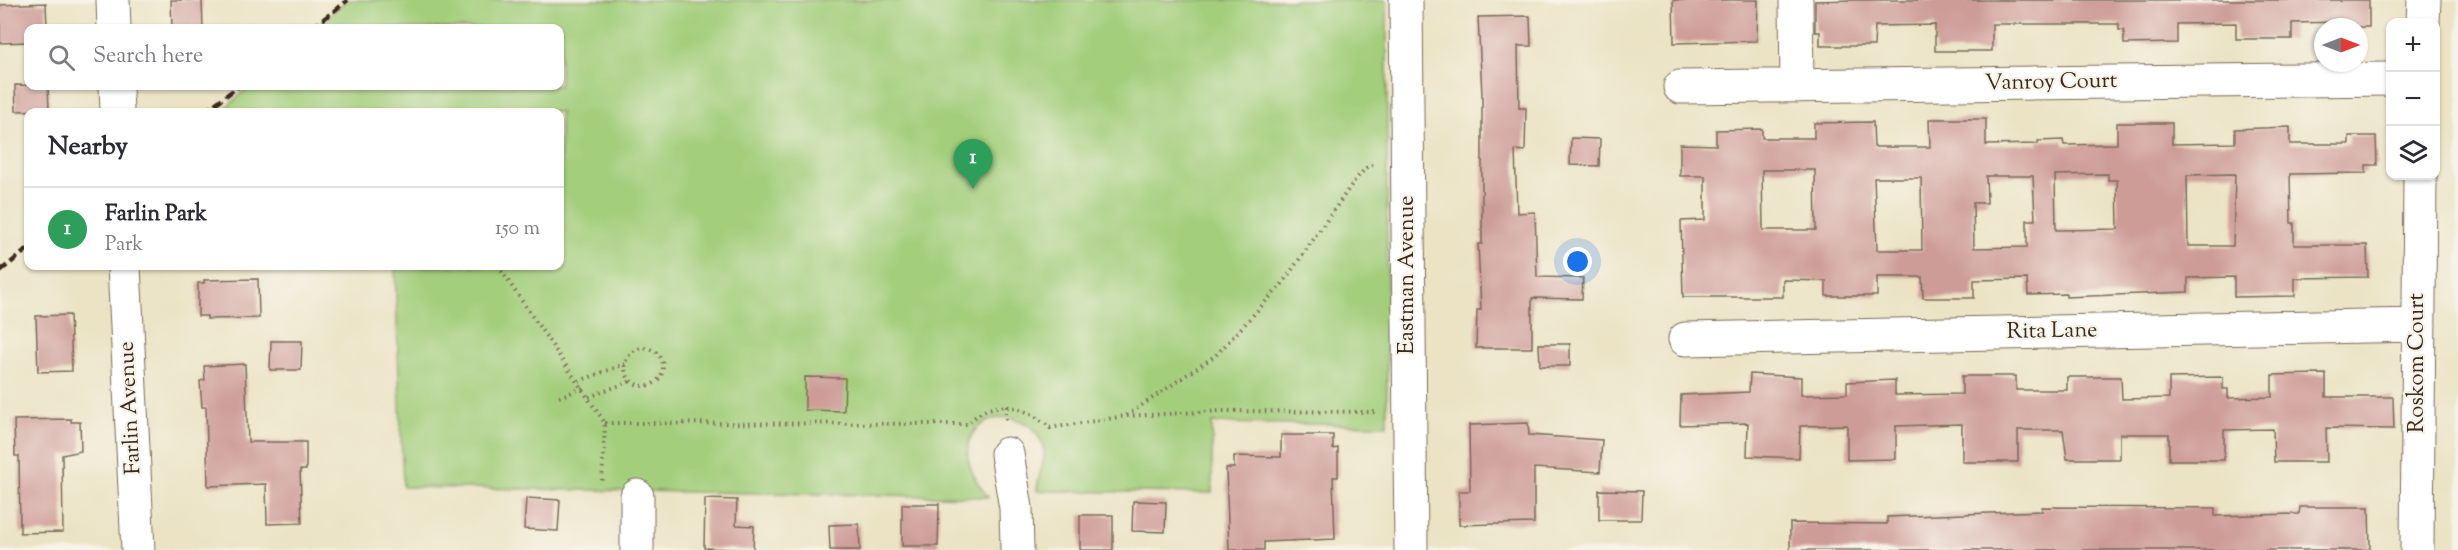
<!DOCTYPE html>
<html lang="en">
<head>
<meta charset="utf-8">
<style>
	body { margin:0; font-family:"Sorts Mill Goudy",serif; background:#f2f2f3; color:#2b2b33 }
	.controls { position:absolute; right:18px; top:18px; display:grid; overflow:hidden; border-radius:12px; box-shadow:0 2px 4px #0004 }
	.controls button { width:54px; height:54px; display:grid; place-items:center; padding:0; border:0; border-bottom:2px solid #e1e1e2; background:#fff; color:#2b2b33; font:30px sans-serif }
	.compass { position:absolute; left:2314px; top:18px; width:54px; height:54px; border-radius:50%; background:#fff; box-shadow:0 2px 4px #0004; rotate:90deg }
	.you { position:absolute; left:1578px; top:262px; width:21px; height:21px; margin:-15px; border:4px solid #fff; border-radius:50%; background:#1a73e8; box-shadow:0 0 0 9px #1a73e833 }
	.badge { display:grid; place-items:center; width:39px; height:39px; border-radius:50%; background:#111827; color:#fff; font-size:20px; font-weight:700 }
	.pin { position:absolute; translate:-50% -50px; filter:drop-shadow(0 2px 3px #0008) }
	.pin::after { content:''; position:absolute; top:32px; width:21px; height:18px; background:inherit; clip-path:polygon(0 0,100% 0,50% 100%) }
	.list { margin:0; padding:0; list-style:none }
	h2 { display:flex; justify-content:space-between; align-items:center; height:78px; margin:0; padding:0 24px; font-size:26px }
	h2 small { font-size:20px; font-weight:400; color:#7c7c81 }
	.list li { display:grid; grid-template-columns:39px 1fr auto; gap:18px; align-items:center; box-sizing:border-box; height:84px; padding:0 24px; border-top:2px solid #e1e1e2 }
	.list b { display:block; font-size:22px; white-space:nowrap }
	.list p { margin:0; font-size:20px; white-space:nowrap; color:#7c7c81 }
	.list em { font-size:20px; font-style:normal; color:#7c7c81 }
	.icon { flex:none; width:33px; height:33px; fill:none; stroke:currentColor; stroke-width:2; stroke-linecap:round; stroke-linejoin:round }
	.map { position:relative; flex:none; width:2458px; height:550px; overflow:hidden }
	.search { position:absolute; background:#fff; box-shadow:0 2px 4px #0004; left:24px; top:24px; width:540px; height:66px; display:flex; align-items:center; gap:15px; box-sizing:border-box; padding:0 21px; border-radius:12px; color:#7c7c81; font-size:22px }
	.panel { position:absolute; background:#fff; box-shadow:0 2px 4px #0004; left:24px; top:108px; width:540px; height:162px; border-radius:12px }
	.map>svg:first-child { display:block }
	.green { fill:#a3ce7b; stroke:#6f7c4c; stroke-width:1.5 }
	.building { fill:#ce9c97; fill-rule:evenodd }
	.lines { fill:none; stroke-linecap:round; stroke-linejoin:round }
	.minor-casing { stroke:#796b58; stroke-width:35 }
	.path { stroke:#796b58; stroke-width:4; stroke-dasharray:1.5 4.5; stroke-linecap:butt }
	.minor { stroke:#fff; stroke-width:33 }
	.rail { stroke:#3b2a1e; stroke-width:4.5; stroke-dasharray:9 4.5; stroke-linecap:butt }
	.labels { text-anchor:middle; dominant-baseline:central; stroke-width:4.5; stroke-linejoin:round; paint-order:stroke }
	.street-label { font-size:22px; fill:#3b2a1e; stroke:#f7f3e8 }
</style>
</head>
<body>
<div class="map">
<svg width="2458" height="550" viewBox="0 0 2458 550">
	<rect width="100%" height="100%" fill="#f7f3e8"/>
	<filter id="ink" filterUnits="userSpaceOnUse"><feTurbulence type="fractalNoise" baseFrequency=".0167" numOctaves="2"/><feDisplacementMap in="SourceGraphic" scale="12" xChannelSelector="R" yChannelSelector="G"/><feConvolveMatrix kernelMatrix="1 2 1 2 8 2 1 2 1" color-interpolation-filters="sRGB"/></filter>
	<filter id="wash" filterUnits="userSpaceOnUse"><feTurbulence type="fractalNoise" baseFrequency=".008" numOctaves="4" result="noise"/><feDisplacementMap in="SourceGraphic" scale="24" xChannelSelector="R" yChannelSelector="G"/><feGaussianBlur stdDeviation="1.35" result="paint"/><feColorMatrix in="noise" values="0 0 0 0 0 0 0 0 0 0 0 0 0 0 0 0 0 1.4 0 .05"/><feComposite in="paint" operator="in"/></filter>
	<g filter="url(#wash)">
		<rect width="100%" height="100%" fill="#ebe3c4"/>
		<path class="green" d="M 348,0 L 1387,0 L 1387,425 L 1212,423 L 1212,493 L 1037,491 C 1037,476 1047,461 1043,446 C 1025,391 926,421 988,497 L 403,487 L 395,266 L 560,266 L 560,112 L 221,112 L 250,86 L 560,86 L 560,28 L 313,28 Z"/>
		<g id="blocks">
			<path class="building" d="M 171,0 L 202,0 L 203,28 L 172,28 Z
				M 1673,0 L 1758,0 L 1757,41 L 1674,43 Z
				M 1855,0 L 2369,0 L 2369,27 L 2345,27 L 2345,22 L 2292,23 L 2292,39 L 2236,39 L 2236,23 L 2177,24 L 2177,43 L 2124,44 L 2124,30 L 2119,30 L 2119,24 L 1992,24 L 1992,51 L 1935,51 L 1935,25 L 1875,26 L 1874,46 L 1820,46 L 1820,32 L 1815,32 L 1815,1 Z
				M 46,3 L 47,28 L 28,28 L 28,42 L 0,43 L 0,5 Z
				M 1530,16 L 1531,46 L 1518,46 L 1519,108 L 1526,108 L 1525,151 L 1515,150 L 1517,213 L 1535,212 L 1537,277 L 1583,278 L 1582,299 L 1532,298 L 1532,348 L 1476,348 L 1477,310 L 1481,310 L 1478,244 L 1482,244 L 1482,94 L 1478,17 Z
				M 15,85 L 48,86 L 49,110 L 16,111 Z
				M 1929,119 L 1986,119 L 1986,145 L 2038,144 L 2038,141 L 2063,140 L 2064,145 L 2117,144 L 2117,123 L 2172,123 L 2172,144 L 2235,143 L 2235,129 L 2290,127 L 2290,144 L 2349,144 L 2349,136 L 2376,136 L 2377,165 L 2366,165 L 2366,173 L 2290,174 L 2291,223 L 2294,223 L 2294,245 L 2367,245 L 2368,277 L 2295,278 L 2295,296 L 2234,297 L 2234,277 L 2188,278 L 2188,292 L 2066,297 L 2066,294 L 2028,295 L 2027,279 L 1974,280 L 1974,298 L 1923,298 L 1922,277 L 1877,277 L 1877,296 L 1826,296 L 1826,281 L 1783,280 L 1783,297 L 1683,297 L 1681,221 L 1705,220 L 1705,176 L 1680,176 L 1680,144 L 1716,145 L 1716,130 L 1762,129 L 1762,138 L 1814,138 L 1814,123 L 1873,122 L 1874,147 L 1930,147 ZM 1762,170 L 1815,170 L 1816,230 L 1763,230 ZM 2108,174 L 2108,180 L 2117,180 L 2118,229 L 2056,230 L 2055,175 ZM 2235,174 L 2233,246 L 2188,246 L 2187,175 ZM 1986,176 L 2033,176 L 2035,220 L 2027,220 L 2027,247 L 1974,248 L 1973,203 L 1987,203 ZM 1874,178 L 1921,178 L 1922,250 L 1877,250 Z
				M 1571,138 L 1600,139 L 1599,166 L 1570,165 Z
				M 258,279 L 259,318 L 207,319 L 207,316 L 198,316 L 198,283 L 204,283 L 204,280 Z
				M 70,315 L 72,371 L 38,372 L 36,316 Z
				M 271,341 L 302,341 L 301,370 L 270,370 Z
				M 1539,344 L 1570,344 L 1570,366 L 1540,366 Z
				M 245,364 L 248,442 L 306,442 L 306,470 L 300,470 L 302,523 L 267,524 L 266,484 L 208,486 L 206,407 L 202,407 L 200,381 L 205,380 L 204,366 Z
				M 1750,374 L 1801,377 L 1801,395 L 1847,394 L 1847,382 L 1895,380 L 1895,395 L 1962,394 L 1962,376 L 2016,376 L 2016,390 L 2067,390 L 2067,377 L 2121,377 L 2122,399 L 2169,398 L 2169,378 L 2223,377 L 2223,389 L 2228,389 L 2228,398 L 2272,397 L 2272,375 L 2326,374 L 2326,397 L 2393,397 L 2394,429 L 2326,428 L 2327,462 L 2274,462 L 2273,429 L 2224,430 L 2224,460 L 2169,460 L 2169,434 L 2120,434 L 2120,459 L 2067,459 L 2063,430 L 2018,430 L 2018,462 L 1962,462 L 1962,424 L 1896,426 L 1896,459 L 1847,460 L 1847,425 L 1800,426 L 1799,458 L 1747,456 L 1748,423 L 1680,425 L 1681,395 L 1749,392 Z
				M 805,377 L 845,378 L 844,411 L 805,410 Z
				M 71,419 L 71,422 L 80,422 L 81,451 L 62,455 L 63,532 L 20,533 L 19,456 L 15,456 L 14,420 Z
				M 1528,423 L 1529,435 L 1602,440 L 1600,472 L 1534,468 L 1534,523 L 1459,525 L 1459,491 L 1470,491 L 1469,425 Z
				M 1281,435 L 1333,435 L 1333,449 L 1338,448 L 1338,477 L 1333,477 L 1335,539 L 1264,542 L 1264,550 L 1229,550 L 1226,468 L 1234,468 L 1234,456 L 1281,457 Z
				M 1599,490 L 1642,491 L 1641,520 L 1599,520 Z
				M 526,498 L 560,500 L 558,531 L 524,529 Z
				M 705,499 L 737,500 L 736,525 L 754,526 L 753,550 L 704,548 Z
				M 1133,501 L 1166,502 L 1165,532 L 1132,531 Z
				M 902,504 L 939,504 L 938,546 L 902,546 Z
				M 2042,507 L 2215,508 L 2215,516 L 2299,514 L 2300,507 L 2369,507 L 2370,550 L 1790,550 L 1790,523 L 1887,524 L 1887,517 L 2042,511 Z
				M 1080,515 L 1113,515 L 1113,550 L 1080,550 Z
				M 859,524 L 860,550 L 830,550 L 829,525 Z"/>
		</g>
	</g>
	<g filter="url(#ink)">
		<use href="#blocks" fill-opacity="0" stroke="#796b58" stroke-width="1.5"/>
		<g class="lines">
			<g class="minor-casing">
				<path id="minor" d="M 113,0 L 114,28
					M 1406,0 L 1411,550
					M 1796,0 L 1797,86
					M 2423,22 L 2424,0
					M 116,86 L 117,112
					M 1680,87 L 2390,79
					M 124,266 L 138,550
					M 1685,339 L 2419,325
					M 1007,454 L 1016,508 L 1017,550
					M 637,550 L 637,496
					M 2417,550 L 2420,176"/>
			</g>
			<path class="path" d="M 498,266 L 605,423 L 602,484
				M625 367a19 19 0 1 1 38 0a19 19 0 1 1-38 0Z
				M 579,381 L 625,364
				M 559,397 L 583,388
				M 589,397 L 631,381
				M 1006,406 L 1006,424
				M 1127,416 L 1220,411 L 1375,412
				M 605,423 L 968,424 C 992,396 1026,405 1050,428 L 1126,416 L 1216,355 L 1282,284 L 1355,180 L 1366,168 L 1374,164"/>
			<use href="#minor" class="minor"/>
			<path class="rail" d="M 312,28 L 348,0
				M 204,112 L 239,86
				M 0,271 L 28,249"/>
		</g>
	</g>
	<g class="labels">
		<g class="street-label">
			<text transform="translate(2051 83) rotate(-1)">Vanroy Court</text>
			<text transform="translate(1408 275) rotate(-90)">Eastman Avenue</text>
			<text transform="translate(2052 332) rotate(-1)">Rita Lane</text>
			<text transform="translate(2418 363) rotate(-90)">Roskom Court</text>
			<text transform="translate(131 408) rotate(-93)">Farlin Avenue</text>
		</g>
	</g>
</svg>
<div class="controls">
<button>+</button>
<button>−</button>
<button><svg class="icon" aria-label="layers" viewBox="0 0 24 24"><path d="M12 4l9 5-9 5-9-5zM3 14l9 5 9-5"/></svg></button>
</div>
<svg class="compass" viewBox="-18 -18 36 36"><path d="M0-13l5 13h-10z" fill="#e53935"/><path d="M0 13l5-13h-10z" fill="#7c7c81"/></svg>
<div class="you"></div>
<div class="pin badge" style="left:973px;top:189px;background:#2e9e5b">1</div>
<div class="search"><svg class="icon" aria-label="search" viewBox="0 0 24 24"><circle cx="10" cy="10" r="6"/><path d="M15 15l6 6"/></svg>Search here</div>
<section class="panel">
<h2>Nearby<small></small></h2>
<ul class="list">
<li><span class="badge" style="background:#2e9e5b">1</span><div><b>Farlin Park</b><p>Park</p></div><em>150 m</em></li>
</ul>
</section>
</div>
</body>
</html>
